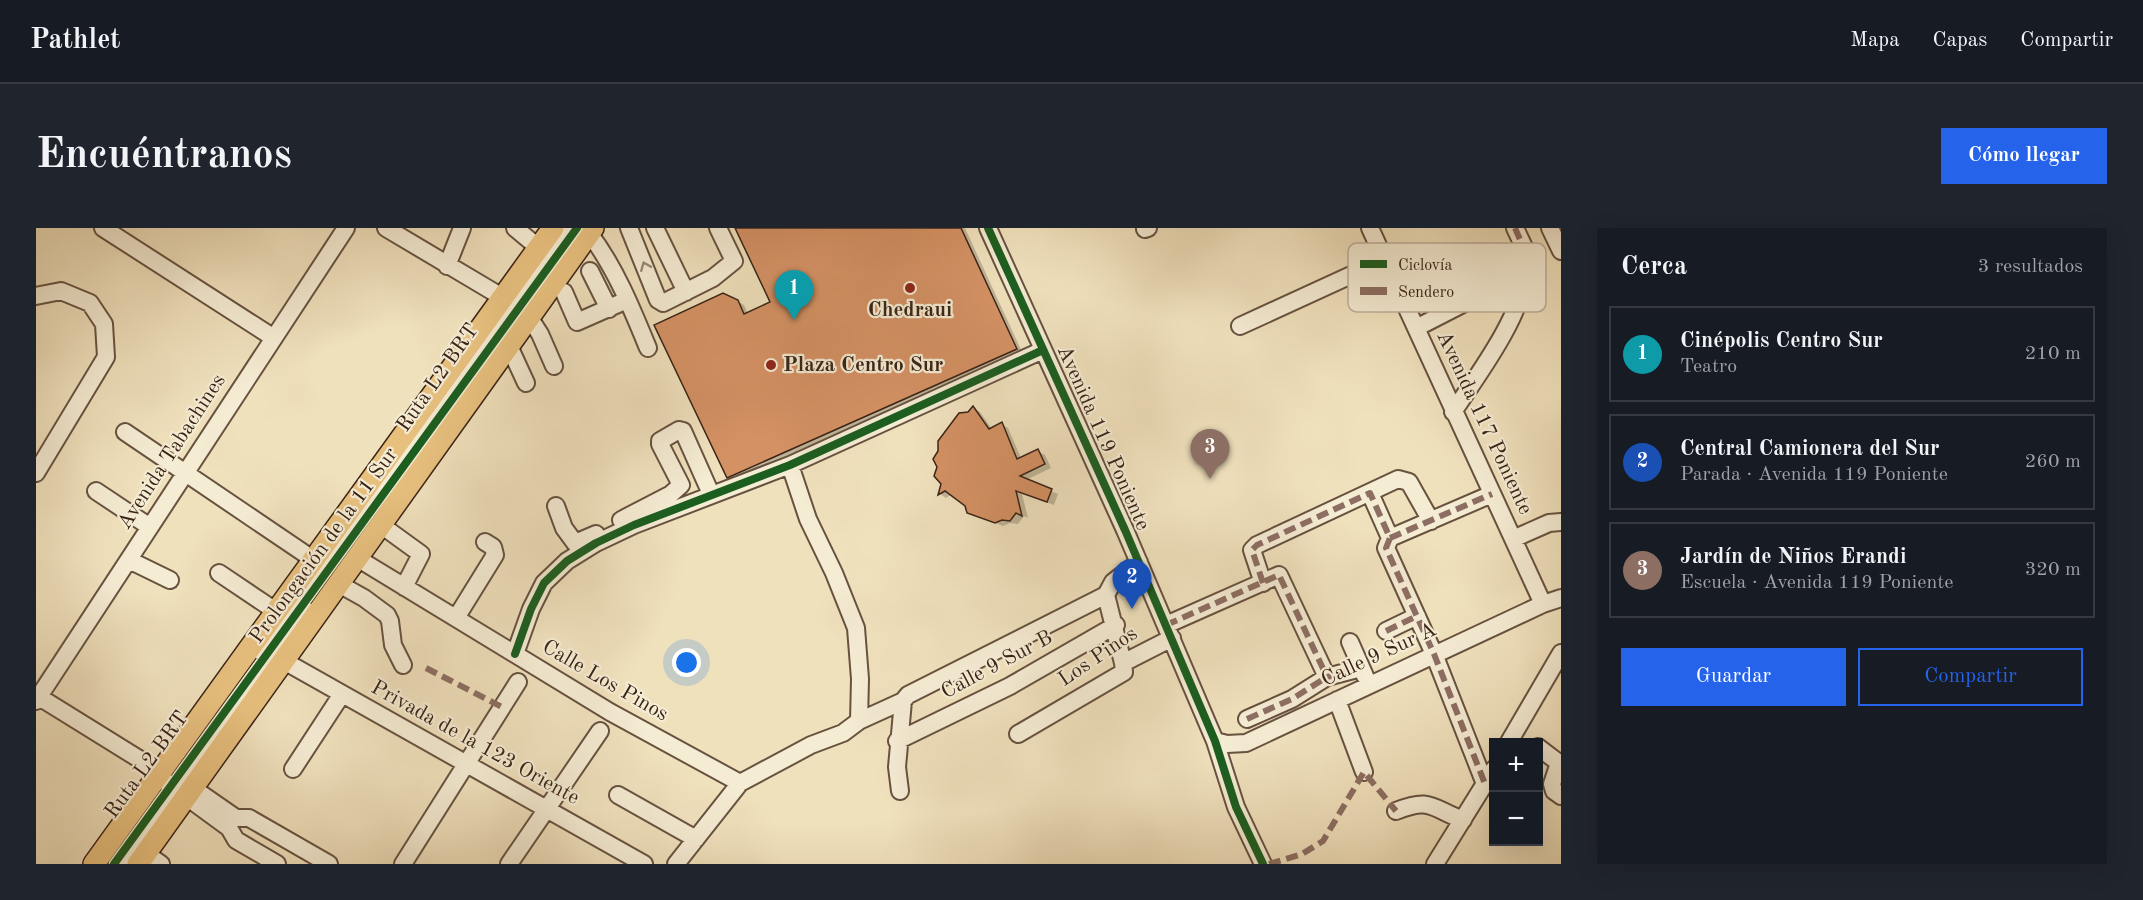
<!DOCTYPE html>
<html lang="es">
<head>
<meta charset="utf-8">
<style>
	body { margin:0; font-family:"Old Standard TT",serif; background:#20242c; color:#f1f3f6 }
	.controls { position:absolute; right:18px; bottom:18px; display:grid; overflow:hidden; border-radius:0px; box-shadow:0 6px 24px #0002 }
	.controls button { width:54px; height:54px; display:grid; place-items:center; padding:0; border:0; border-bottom:2px solid #363941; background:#171b24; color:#f1f3f6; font:30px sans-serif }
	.you { position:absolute; left:651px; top:435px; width:21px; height:21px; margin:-15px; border:4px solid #fff; border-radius:50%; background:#1a73e8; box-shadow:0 0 0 9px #1a73e833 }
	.badge { display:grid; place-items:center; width:39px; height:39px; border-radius:50%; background:#2563eb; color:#fff; font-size:20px; font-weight:700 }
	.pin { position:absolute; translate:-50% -50px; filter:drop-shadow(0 2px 3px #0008) }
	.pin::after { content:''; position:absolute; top:32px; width:21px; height:18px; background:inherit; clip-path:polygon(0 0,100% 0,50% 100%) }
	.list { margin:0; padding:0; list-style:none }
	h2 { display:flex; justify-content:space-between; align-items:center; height:78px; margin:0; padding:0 24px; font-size:26px }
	h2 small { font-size:20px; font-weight:400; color:#9ea1a6 }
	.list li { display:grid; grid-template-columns:39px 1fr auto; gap:18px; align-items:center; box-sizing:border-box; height:96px; margin:0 12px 12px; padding:0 12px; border:2px solid #363941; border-radius:0px }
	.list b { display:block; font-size:22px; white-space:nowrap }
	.list p { margin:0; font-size:20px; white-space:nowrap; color:#9ea1a6 }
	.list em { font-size:20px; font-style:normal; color:#9ea1a6 }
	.actions { display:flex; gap:12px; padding:18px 24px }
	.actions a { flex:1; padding:14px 0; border:2px solid #2563eb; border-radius:0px; text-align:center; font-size:21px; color:#2563eb }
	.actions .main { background:#2563eb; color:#fff }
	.map { position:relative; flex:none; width:1525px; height:636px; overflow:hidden; border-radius:0px }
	header { display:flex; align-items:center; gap:36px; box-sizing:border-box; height:84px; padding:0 30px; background:#171b24; border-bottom:2px solid #363941 }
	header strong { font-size:28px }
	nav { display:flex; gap:33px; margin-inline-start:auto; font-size:21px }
	.intro { display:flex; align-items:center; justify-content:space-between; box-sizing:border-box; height:144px; padding:0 36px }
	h1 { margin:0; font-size:42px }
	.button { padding:15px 27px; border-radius:0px; background:#2563eb; color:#fff; font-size:21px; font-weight:700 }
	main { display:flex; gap:36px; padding:0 36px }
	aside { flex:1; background:#171b24; border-radius:0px; box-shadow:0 6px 24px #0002 }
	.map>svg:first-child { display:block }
	.shadow { fill:#0003 }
	.building { fill:#d49164; stroke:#392317; stroke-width:1.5 }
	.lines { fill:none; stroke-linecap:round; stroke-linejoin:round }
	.minor-casing { stroke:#675240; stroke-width:20 }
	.major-casing { stroke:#392317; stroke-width:24 }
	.minor { stroke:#f5ecd4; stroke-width:16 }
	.major { stroke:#e8c07e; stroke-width:21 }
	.quiet { stroke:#8d6e63; stroke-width:6; stroke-dasharray:12 6; stroke-linecap:butt }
	.cycleway-casing { stroke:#f5ecd4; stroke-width:11 }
	.cycleway { stroke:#1b5e20; stroke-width:8 }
	.oneway { stroke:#978876 }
	.poi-dot { fill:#8f2418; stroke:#f5ecd4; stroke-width:2 }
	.labels { text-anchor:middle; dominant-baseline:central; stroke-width:4.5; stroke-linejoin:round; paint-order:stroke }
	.poi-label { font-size:21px; font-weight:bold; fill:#392317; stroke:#f5ecd4 }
	.street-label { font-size:21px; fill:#392317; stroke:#f5ecd4 }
	.key { fill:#f5ecd4; stroke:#bdb09b; stroke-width:1.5 }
	.key-label { font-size:16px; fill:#392317 }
</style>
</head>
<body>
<header>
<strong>Pathlet</strong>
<nav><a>Mapa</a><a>Capas</a><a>Compartir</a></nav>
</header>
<div class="intro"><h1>Encuéntranos</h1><a class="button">Cómo llegar</a></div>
<main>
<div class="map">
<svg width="1525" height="636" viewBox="0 0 1525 636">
	<rect width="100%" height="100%" fill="#f0e1bd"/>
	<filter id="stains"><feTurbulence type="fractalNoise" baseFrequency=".00333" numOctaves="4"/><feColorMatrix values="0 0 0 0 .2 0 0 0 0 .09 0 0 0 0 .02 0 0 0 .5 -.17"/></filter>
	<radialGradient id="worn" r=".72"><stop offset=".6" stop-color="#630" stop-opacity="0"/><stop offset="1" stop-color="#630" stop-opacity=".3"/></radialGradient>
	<path class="shadow" d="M 704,0 L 929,0 L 986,124 L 698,253 L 692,249 L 701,73 L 708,77 L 712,86 L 736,74 Z
		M 937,180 L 944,184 L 956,201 L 965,196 L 972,200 L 985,230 L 1002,223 L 1009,227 L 1015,240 L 990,252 L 1022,266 L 1018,277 L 986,266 L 992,290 L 988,288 L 982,296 L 974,295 L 967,298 L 933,284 L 930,277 L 916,266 L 910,270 L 904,266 Z"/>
	<path class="building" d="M 699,0 L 925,0 L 981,121 L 691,250 L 618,97 L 687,65 L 702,72 L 708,86 L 734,74 Z
		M 937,178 L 953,201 L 966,194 L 981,231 L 1002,221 L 1009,236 L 984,248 L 1016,261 L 1011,274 L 980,263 L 986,288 L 980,285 L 974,293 L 966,292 L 959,295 L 931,285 L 929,278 L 909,263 L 902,267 L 905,256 L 898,248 L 901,239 L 897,231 L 902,223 L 902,213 L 923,185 L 932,184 Z"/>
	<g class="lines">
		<g class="minor-casing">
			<path id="minor" d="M 67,0 L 238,110
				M 350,0 L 466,69
				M 479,0 L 503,20
				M 593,0 L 622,72 L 627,75 L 677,50 L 698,33 L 682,0
				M 619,0 L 650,64
				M 952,0 L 1089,302 L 1179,513 L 1200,579 L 1227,636
				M 1334,0 L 1507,376
				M 1514,0 L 1525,23
				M 1109,1 L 1112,0
				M 553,5 C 579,39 596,81 612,120
				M 411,38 L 426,0
				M 554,43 L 573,81
				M 528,64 L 541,94 L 591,72
				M 0,68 L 25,63 L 54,75 L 68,96 L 70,129 L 0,245
				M 493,89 L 504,106 L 518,138
				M 1204,98 L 1348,32
				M 1380,100 L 1493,42 L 1495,34 L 1479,0
				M 473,118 L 490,155
				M 1417,184 C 1439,151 1489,84 1488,46
				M 89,204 L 278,332
				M 60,263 L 114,299
				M 1334,265 L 1354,310 L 1350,320 L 1398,426 L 1449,556
				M 520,278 L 528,300 L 539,315 L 560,306
				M 585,292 L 635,266 L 645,257 L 624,216 L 624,213 L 643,202 L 647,203 L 675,266
				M 345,297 L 385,326 L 368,359
				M 1354,310 L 1456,266
				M 1477,311 L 1513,295 L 1525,294
				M 321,330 L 574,484 L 704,555
				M 93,332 L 134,352
				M 183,345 L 241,384
				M 1227,355 L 1216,322 L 1221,317 L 1362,251 L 1373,254 L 1395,293
				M 303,356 L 328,370 L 351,387 L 354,393 L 357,417 L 367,437
				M 420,390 L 459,327 L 457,319 L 449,314
				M 1130,397 L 1243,347 L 1291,449
				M 1350,403 L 1381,388
				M 1314,414 L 1329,448
				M 224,423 L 393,195 L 531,0
				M 479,426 L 495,381 L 508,355 L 531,333 L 560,315 L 598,297 L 754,237 L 1007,122
				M 248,433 L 608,636
				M 1087,435 L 1070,367 L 1077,354 L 1103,334
				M 0,467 L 116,539 L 122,548 L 193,600 L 200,612 L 241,636
				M 1301,472 L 1328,544
				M 0,473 L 310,0
				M 1211,491 L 1256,471 L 1291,449 L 1325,440
				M 823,493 L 867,473 L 872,467 L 1070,367
				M 982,506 L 1088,444 L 1087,435 L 1136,410
				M 861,513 L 974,458 L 1080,397
				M 1179,513 L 1191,516 L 1210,515 L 1507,376 L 1525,370
				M 1473,514 L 1525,425
				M 1502,519 L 1523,535 L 1516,556 L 1518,563 L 1525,568
				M 257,541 L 306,466
				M 864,563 L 861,539 L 867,473
				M 164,565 L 200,590 L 213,590 L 293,636
				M 582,567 L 660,611
				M 1360,583 C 1395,569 1395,580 1427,592
				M 109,625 L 125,636
				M 85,636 L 271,383
				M 367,636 L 482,454
				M 473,636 L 564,503
				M 640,636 L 704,555 L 775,517 L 807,505 L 823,493 L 824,451 L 820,400 L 798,345 L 772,291 L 754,237
				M 1399,636 L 1458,541"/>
		</g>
		<g class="major-casing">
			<path id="major" d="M 58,636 L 517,0
				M 102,636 L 557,0"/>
		</g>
		<use href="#minor" class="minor"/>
		<use href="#major" class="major"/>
		<path class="quiet" d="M 1479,0 L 1496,39
			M 1354,310 L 1456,266
			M 1227,355 L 1216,322 L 1221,317 L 1334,265 L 1354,310 L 1350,320 L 1398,426 L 1449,556
			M 1130,397 L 1243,347 L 1291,449
			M 1350,403 L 1381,388
			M 390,440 L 466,479
			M 1211,491 L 1256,471 L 1291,449 L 1325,440
			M 1233,636 L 1266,626 L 1287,613 L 1328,544 L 1360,583"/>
		<g class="cycleway-casing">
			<path id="cycleway" d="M 952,0 L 1089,302 L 1179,513 L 1200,579 L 1227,636
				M 479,426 L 495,381 L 508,355 L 531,333 L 560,315 L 598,297 L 754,237 L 1007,122
				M 78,636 L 541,0"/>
		</g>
		<use href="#cycleway" class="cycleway"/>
	</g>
	<defs><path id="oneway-chevron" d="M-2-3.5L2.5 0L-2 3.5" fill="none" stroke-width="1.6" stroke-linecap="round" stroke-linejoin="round" transform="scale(1.5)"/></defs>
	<use class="oneway" href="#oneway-chevron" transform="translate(609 38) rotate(-112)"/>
	<g class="poi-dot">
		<circle cx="874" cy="60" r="6"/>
		<circle cx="735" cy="137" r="6"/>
	</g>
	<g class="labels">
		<g class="poi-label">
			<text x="874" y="82">Chedraui</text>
			<text x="747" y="137" text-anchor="start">Plaza Centro Sur</text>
		</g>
		<g class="street-label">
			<text transform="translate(402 150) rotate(-55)">Ruta L2 BRT</text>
			<text transform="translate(1448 195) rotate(65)">Avenida 117 Poniente</text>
			<text transform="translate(1067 210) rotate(66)">Avenida 119 Poniente</text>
			<text transform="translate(136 224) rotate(-57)">Avenida Tabachines</text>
			<text transform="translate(288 318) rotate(-54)">Prolongación de la 11 Sur</text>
			<text transform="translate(1343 427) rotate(-25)">Calle 9 Sur A</text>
			<text transform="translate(1062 429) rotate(-34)">Los Pinos</text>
			<text transform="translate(961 437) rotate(-28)">Calle 9 Sur B</text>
			<text transform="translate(569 453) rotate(30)">Calle Los Pinos</text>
			<text transform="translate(439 515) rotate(29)">Privada de la 123 Oriente</text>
			<text transform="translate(111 537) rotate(-54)">Ruta L2 BRT</text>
		</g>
	</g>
	<rect x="1312" y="15" width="198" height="69" rx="9" class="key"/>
	<rect x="1324" y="32" width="27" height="8" fill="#1b5e20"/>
	<rect x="1324" y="59" width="27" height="8" fill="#8d6e63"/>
	<g class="key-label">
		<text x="1362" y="42">Ciclovía</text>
		<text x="1362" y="69">Sendero</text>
	</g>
	<rect width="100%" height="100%" filter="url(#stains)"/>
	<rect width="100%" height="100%" fill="url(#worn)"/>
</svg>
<div class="controls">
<button>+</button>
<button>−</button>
</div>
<div class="you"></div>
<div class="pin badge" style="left:758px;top:92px;background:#0f9aa8">1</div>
<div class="pin badge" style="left:1096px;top:381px;background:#1a4fb4">2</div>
<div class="pin badge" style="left:1174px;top:251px;background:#8d6e63">3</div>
</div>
<aside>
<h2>Cerca<small>3 resultados</small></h2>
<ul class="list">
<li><span class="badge" style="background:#0f9aa8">1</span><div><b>Cinépolis Centro Sur</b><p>Teatro</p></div><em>210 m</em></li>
<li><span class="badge" style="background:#1a4fb4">2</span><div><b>Central Camionera del Sur</b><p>Parada · Avenida 119 Poniente</p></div><em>260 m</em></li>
<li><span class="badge" style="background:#8d6e63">3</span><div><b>Jardín de Niños Erandi</b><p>Escuela · Avenida 119 Poniente</p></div><em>320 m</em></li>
</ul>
<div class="actions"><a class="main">Guardar</a><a>Compartir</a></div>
</aside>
</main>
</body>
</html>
